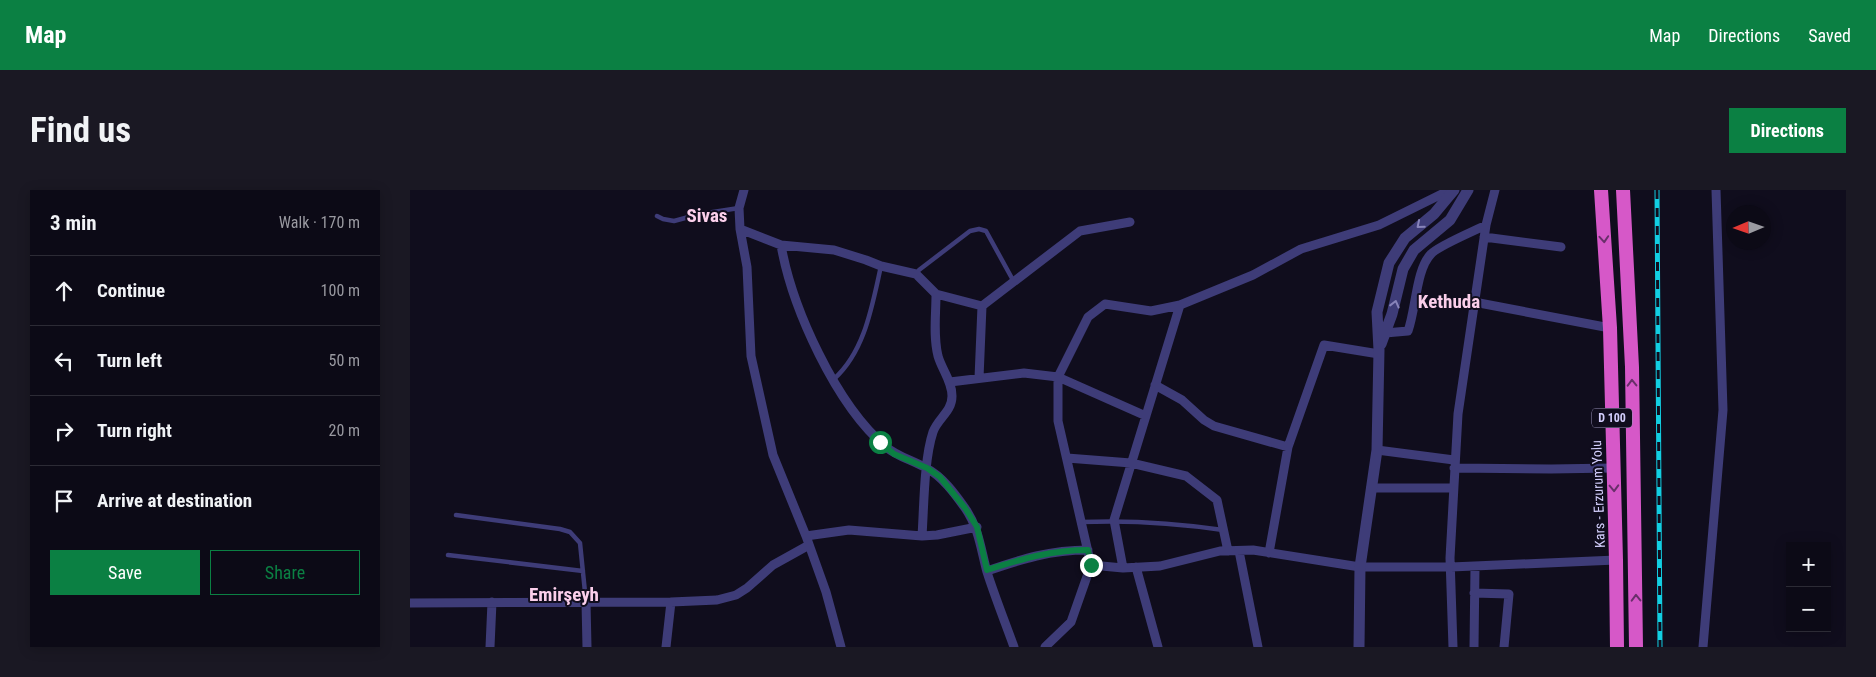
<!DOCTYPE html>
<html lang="en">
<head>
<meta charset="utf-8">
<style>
	body { margin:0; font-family:"Roboto Condensed",sans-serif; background:#1a1823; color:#f1f3f6 }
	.controls { position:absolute; right:15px; bottom:15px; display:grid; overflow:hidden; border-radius:0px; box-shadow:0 2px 12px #0003 }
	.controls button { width:45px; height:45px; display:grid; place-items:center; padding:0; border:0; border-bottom:1px solid #2c2b35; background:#0c0a16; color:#f1f3f6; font:25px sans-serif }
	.compass { position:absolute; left:1316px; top:15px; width:45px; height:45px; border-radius:50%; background:#0c0a16; box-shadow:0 2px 12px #0003; rotate:268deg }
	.stop { position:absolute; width:15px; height:15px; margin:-11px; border:4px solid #0b8043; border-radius:50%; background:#fff }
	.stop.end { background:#0b8043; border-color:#fff; box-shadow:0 1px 5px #0008 }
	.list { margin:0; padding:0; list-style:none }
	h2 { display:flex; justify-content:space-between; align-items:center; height:65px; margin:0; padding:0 20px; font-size:21px }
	h2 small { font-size:16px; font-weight:400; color:#9a9aa1 }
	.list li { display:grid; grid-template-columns:32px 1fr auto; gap:15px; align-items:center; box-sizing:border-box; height:70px; padding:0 20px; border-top:1px solid #2c2b35 }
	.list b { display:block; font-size:19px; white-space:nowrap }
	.list em { font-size:16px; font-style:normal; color:#9a9aa1 }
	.actions { display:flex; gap:10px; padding:15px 20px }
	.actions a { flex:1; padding:11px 0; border:1px solid #0b8043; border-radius:0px; text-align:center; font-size:18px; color:#0b8043 }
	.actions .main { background:#0b8043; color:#fff }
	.icon { flex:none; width:28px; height:28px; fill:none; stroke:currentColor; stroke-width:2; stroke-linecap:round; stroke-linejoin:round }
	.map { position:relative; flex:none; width:1436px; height:457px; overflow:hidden; border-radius:0px }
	header { display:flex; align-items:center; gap:30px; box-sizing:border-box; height:70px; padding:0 25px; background:#0b8043; color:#fff }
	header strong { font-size:24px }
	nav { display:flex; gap:28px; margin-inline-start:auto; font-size:18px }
	.intro { display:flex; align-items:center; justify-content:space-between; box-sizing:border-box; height:120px; padding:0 30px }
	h1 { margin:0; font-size:35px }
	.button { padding:12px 22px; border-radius:0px; background:#0b8043; color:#fff; font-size:18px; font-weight:700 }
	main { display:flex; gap:30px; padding:0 30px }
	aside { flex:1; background:#0c0a16; border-radius:0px; box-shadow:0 2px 12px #0003 }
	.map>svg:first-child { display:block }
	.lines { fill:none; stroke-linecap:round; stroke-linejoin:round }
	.service { stroke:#3e3c78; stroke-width:4.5 }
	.minor { stroke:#3e3c78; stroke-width:9 }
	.tertiary { stroke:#3e3c78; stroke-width:11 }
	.trunk { stroke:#d658c8; stroke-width:14 }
	.rail-casing { stroke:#12cee2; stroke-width:5 }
	.rail { stroke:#100d1d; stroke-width:3; stroke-dasharray:9; stroke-linecap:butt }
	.oneway { stroke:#8884ba }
	.oneway2 { stroke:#692f6a }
	.route { stroke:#0b8043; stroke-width:6 }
	.labels { text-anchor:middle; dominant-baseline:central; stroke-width:4; stroke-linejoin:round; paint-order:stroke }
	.shield { fill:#100d1d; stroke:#9893b8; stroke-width:1 }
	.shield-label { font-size:12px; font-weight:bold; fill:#d2cdfb }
	.street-label { font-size:14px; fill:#d2cdfb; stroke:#100d1d }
	.district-label { font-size:19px; font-weight:bold; fill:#fbcfeb; stroke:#100d1d }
</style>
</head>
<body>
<header>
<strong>Map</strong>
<nav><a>Map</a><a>Directions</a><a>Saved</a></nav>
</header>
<div class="intro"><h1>Find us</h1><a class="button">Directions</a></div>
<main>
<aside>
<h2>3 min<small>Walk · 170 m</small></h2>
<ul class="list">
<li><svg class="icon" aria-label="ahead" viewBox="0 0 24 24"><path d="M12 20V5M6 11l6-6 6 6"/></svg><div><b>Continue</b></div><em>100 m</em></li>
<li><svg class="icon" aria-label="left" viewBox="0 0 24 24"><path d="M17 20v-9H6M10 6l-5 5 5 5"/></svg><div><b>Turn left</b></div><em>50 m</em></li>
<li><svg class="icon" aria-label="right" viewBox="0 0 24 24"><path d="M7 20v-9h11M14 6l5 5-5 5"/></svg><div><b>Turn right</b></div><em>20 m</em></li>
<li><svg class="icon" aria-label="arrive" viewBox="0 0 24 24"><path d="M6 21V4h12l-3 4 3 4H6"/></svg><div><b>Arrive at destination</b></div></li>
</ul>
<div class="actions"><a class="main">Save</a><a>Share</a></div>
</aside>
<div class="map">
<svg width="1436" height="457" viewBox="0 0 1436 457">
	<rect width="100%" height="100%" fill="#100d1d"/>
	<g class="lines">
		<path class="service" d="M 247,26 L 253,29 L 264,31 L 290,24 L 329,18
			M 506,84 L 509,80 L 560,41 L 569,39 L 576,41 L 604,92
			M 424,189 C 455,161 462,116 471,76
			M 46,325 L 150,339 L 160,342 L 170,353 L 176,412
			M 671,332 C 719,330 766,333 813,340
			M 38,365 L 173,381"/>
		<path class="minor" d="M 334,0 L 329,18 L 330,39 L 337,77 L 341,166 L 363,265 L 396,346 L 416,402 L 431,457
			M 330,39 L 371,55 L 424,60 L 456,70 L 471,76 L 506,84 L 526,104 L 572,116
			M 1074,47 L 1151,57
			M 371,55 C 382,118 426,215 476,257 C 488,267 502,270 516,278 C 532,286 545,304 555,318 C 569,338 571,360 577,382 C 585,407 595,432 604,457
			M 1064,112 L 1200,138
			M 975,143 L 998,141 C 1006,119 1006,79 1021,64 C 1028,56 1064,41 1076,35
			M 569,188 L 572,116 L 670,41 L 720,32
			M 540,192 L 614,183 L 648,187 L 678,127 L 695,114 L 741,121 L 770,115 L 843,85 L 891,59 L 969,35 L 1040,0
			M 745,195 L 772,210 L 794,230 L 804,236 L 878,257
			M 967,260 L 1044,270
			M 657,268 L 721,273 L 776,286 L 807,310 L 818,361
			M 1044,278 L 1141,279 L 1203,278
			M 961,298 L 1043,298
			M 396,346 L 439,340 L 512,346 L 527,345 L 567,337
			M 512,346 C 514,316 514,269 523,242 C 528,228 542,222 542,206 C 542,191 532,180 528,166 C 523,146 526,125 526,104
			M 829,361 L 848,457
			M 859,363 L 878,257 L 914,155 L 969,164
			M 681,375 L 713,378 L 750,376 L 810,361 L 843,360 L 950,377 L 1041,377 L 1206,370
			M 726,377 L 748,457
			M 713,378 L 704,330 L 770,115
			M 577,381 C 612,369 640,360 678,360
			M 1064,403 L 1099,404 L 1094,457
			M 176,412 L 177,457
			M 261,412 L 307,410 L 326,405 L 337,398 L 363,375 L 399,355
			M 0,413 L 261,412 L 256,457
			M 80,457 L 82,412
			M 635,457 L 661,432 L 681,375 L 648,231 L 648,187 L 736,226
			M 1043,457 L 1040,368 L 1048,224 L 1076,35 L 1085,0
			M 1064,457 L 1065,377
			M 1293,457 L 1313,220 L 1306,0"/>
		<path class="tertiary" d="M 971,154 L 982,124 L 993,79 L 1004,60 L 1040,30 L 1058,0
			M 949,457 L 950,377 L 967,260 L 969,160 L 967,122 L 979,73 L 995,48 L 1024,24 L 1044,0"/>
		<path class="trunk" d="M 1191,0 L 1200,138 L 1206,370 L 1207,457
			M 1213,0 L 1222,177 L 1226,457"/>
		<g class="rail-casing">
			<path id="rail" d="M 1247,0 L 1250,457"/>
		</g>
		<use href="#rail" class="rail"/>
	</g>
	<defs><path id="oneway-chevron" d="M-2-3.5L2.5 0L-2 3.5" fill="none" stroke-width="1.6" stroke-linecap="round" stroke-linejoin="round" transform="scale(1.25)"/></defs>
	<g class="oneway">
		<use href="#oneway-chevron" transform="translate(1010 35) rotate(140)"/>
		<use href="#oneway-chevron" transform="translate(985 114) rotate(-76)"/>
	</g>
	<g class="oneway2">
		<use href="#oneway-chevron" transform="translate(1194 49) rotate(86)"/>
		<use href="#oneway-chevron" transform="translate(1222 193) rotate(-91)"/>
		<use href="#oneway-chevron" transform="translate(1204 298) rotate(88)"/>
		<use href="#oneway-chevron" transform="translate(1226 408) rotate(-91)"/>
	</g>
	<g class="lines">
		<path class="route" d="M 470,252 L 484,264 L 517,278 L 530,287 L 555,318 L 567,337 L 577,380 C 612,369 640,360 678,360 L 681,375"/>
	</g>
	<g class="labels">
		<rect class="shield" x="1182" y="218.5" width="40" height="19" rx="4"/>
		<g class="shield-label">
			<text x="1202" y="228">D 100</text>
		</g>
		<g class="street-label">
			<text transform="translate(1188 304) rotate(-92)">Kars - Erzurum Yolu</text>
		</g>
		<g class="district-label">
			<text x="297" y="25">Sivas</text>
			<text x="1039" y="111">Kethuda</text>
			<text x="154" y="404">Emirşeyh</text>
		</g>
	</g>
</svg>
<div class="controls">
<button>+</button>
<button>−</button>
</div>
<svg class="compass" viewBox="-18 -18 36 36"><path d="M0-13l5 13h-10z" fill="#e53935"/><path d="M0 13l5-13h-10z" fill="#9a9aa1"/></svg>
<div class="stop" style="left:470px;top:252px"></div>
<div class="stop end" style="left:681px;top:375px"></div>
</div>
</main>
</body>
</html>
